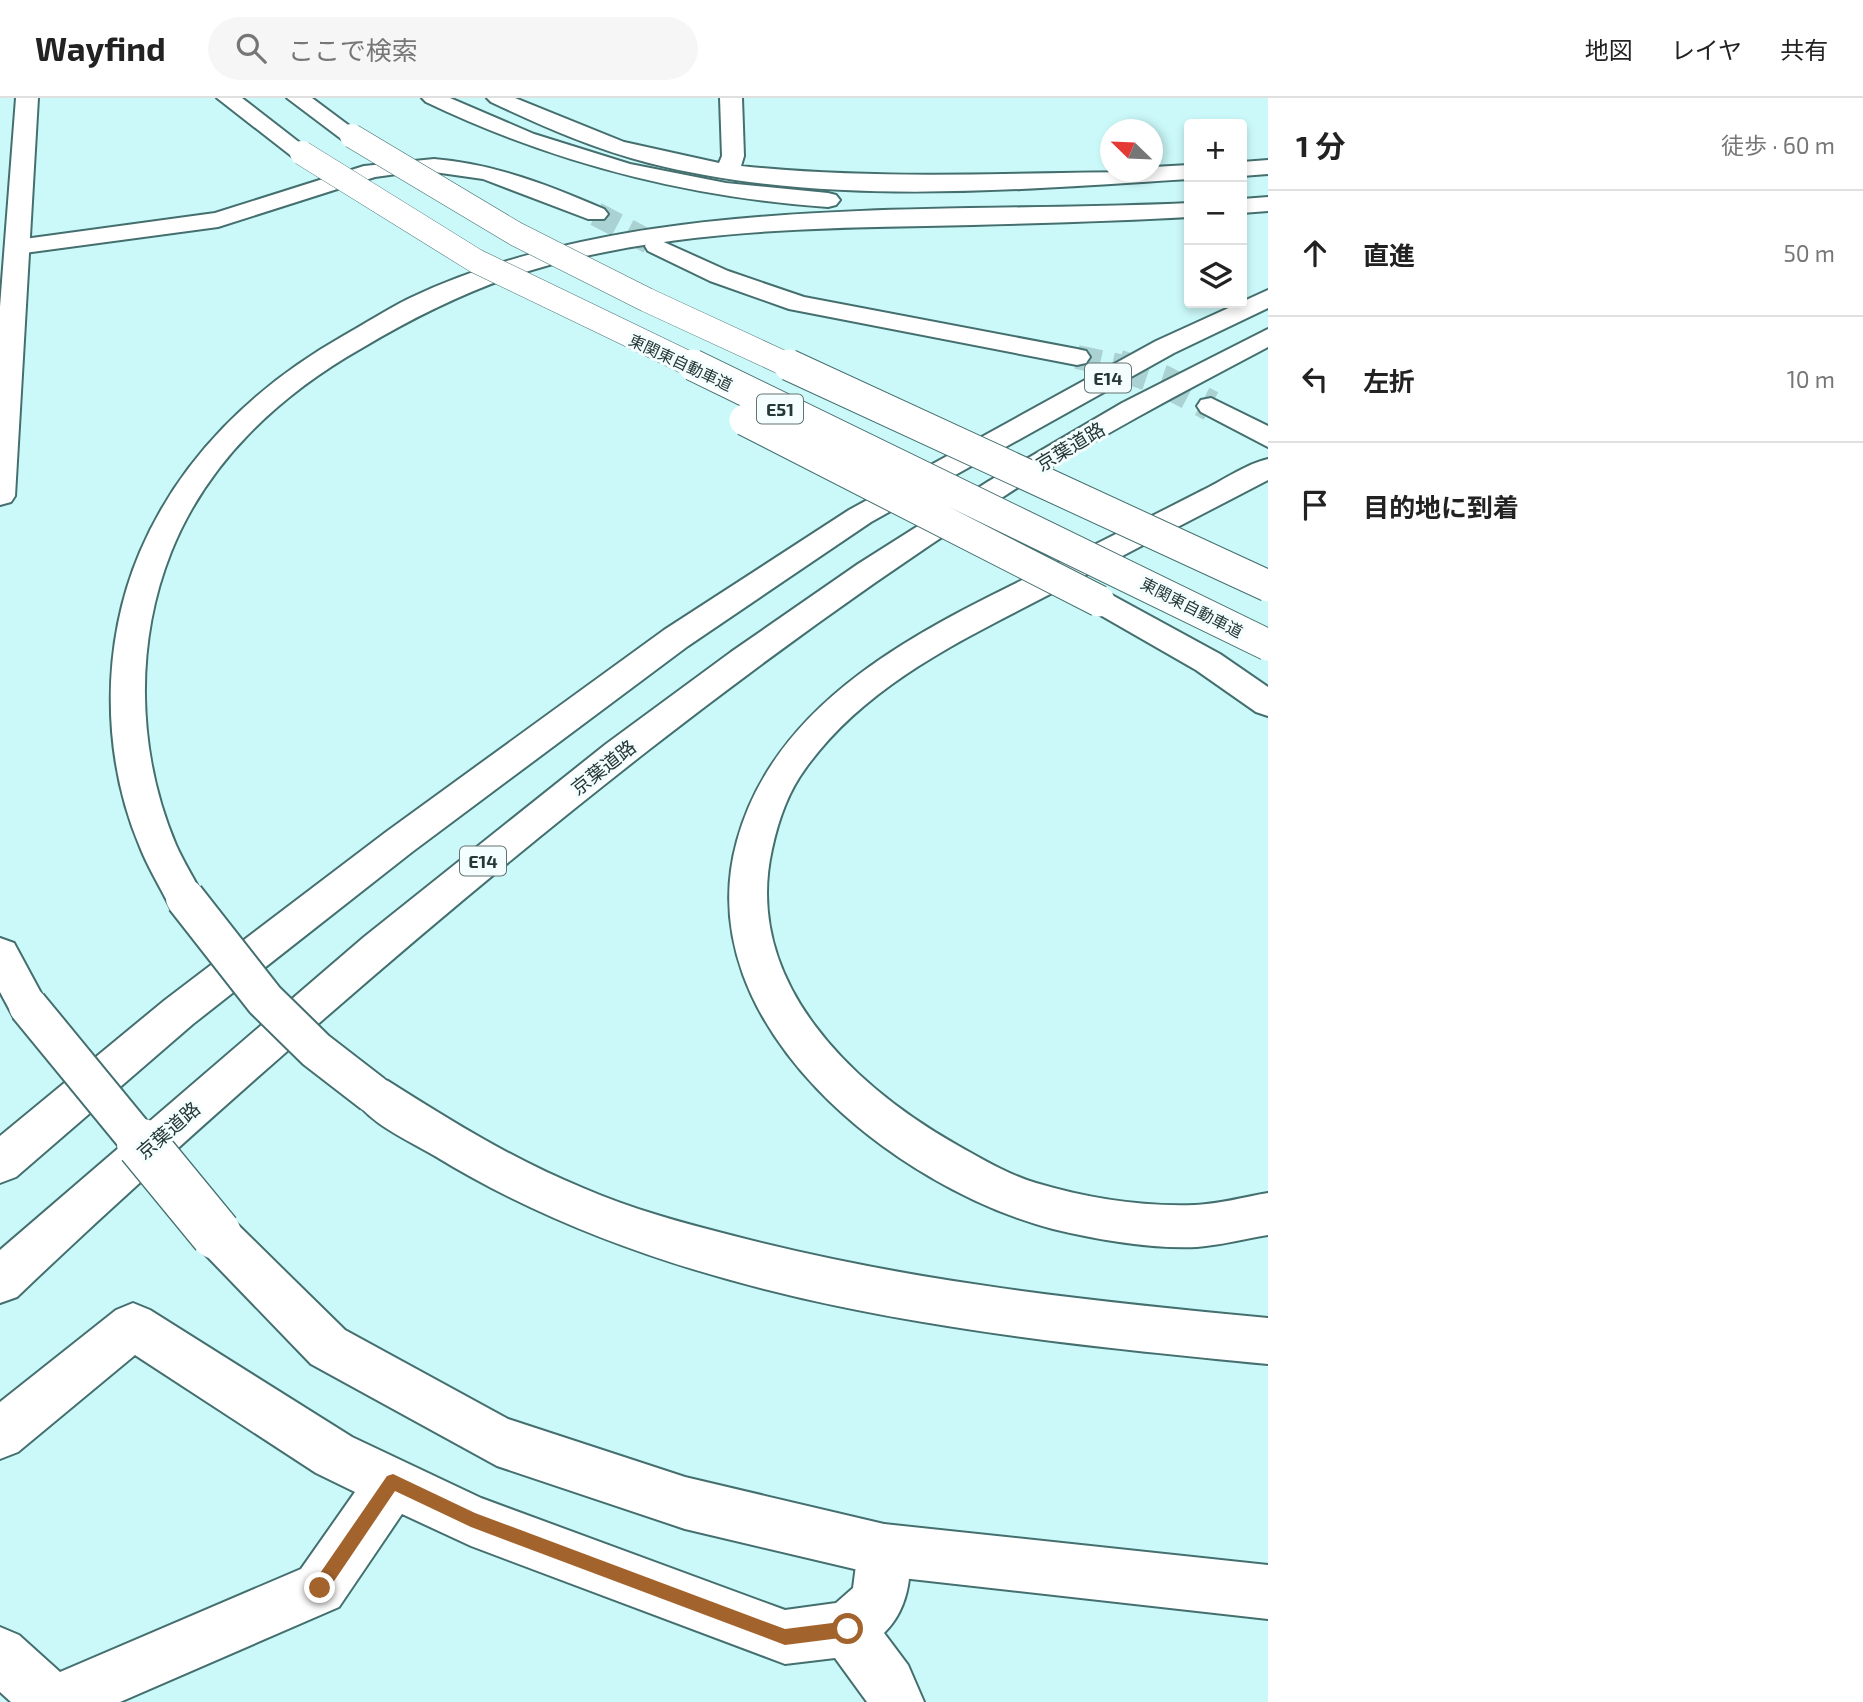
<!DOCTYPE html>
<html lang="ja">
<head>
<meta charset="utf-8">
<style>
	body { margin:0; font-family:"Exo 2","Noto Sans JP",sans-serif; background:#f6f6f6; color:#222 }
	.controls { position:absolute; right:21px; top:21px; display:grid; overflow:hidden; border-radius:7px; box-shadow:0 4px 10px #0003 }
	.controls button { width:63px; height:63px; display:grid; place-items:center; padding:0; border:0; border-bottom:2px solid #e0e0e0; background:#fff; color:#222; font:35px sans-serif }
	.compass { position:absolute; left:1100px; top:21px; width:63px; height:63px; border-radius:50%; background:#fff; box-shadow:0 4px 10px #0003; rotate:293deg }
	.stop { position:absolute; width:21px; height:21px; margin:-16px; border:5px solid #a3632c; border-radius:50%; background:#fff }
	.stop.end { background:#a3632c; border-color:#fff; box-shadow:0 2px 7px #0008 }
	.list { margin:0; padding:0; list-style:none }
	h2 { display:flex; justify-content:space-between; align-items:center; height:91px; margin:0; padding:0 28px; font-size:30px }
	h2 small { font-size:23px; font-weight:400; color:#767676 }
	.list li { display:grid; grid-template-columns:46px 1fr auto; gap:21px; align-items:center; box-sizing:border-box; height:126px; padding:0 28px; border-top:2px solid #e0e0e0 }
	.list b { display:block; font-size:26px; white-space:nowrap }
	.list em { font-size:23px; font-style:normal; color:#767676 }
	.icon { flex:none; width:38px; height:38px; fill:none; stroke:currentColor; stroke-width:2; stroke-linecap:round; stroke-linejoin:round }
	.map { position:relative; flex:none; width:1268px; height:1604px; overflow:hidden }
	header { display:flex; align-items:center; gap:42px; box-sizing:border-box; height:98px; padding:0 35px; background:#fff; border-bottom:2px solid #e0e0e0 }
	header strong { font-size:33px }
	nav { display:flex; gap:38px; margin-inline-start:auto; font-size:24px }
	.search { width:490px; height:63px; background:#f6f6f6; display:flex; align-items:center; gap:18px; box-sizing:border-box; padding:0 24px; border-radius:38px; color:#767676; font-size:26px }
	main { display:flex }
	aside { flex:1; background:#fff }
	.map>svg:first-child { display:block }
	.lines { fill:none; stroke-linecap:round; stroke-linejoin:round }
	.minor-tunnel-far1 { stroke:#aad2d2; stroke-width:24; stroke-dasharray:24 12; stroke-linecap:butt }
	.minor-tunnel { stroke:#aad2d2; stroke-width:31; stroke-dasharray:31 15; stroke-linecap:butt }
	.minor-casing { stroke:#456f6f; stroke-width:4 }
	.tertiary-casing { stroke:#456f6f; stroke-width:4 }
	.motorway-casing { stroke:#456f6f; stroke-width:4 }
	.minor { fill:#fff; fill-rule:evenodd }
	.tertiary { fill:#fff; fill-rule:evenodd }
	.motorway { fill:#fff; fill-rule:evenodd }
	.tertiary-bridge-far1-casing { stroke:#456f6f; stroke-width:42; stroke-linecap:butt }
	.tertiary-bridge-casing { stroke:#456f6f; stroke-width:53; stroke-linecap:butt }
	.motorway-bridge-far2-casing { stroke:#456f6f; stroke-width:25; stroke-linecap:butt }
	.motorway-bridge-far1-casing { stroke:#456f6f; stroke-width:33; stroke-linecap:butt }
	.motorway-bridge-casing { stroke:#456f6f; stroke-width:42; stroke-linecap:butt }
	.tertiary-bridge-far1 { stroke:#fff; stroke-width:38 }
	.tertiary-bridge { stroke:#fff; stroke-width:50 }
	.motorway-bridge-far2 { stroke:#fff; stroke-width:24 }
	.motorway-bridge-far1 { stroke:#fff; stroke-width:31 }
	.motorway-bridge { stroke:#fff; stroke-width:38 }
	.route { fill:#a3632c }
	.labels { text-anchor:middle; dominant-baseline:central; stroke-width:6; stroke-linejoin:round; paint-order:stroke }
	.far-street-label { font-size:16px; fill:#253737; stroke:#f5fefe }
	.shield { fill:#f5fefe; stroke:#637373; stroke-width:2 }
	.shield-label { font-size:18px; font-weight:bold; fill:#253737 }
	.street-label { font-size:19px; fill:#253737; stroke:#f5fefe }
</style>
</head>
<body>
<header>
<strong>Wayfind</strong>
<div class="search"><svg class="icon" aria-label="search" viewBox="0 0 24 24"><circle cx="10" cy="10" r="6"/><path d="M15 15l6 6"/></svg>ここで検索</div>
<nav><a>地図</a><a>レイヤ</a><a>共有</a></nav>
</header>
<main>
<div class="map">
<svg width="1268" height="1604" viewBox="0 0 1268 1604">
	<rect width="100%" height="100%" fill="#cbf9f9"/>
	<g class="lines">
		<path class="minor-tunnel-far1" d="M 596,116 L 657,148
			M 1077,259 L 1124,269"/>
		<path class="minor-tunnel" d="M 1118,267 L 1162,282 L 1211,308"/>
		<g class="minor-casing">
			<path id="minor" d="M 487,0 L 515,0 L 624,44 L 719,65 L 722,58 L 720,0 L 742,0 L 744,58 L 741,68 C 878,83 1018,74 1153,74 L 1153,69 L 1189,67 L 1189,81 C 1012,92 822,109 649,65 C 594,51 542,28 491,4 Z
				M 434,61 C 495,66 548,87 604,111 L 608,116 L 604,121 L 588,121 L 483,81 L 434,74 L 404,75 L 375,79 L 218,129 L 17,156 L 8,154 L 5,149 L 8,144 L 17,142 L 215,115 L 364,68 Z
				M 1268,62 L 1268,76 L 1242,78 L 1242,64 Z
				M 657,141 L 728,173 L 804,199 L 1077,251 L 1086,253 L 1090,259 L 1086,265 L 1077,267 L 789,211 L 710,183 L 648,153 L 645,148 L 648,143 Z
				M 1211,300 L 1268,328 L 1268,349 L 1201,314 L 1197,308 L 1201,302 Z
				M 133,1205 L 150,1212 L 352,1339 L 481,1400 L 785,1512 L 836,1505 L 853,1490 L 858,1452 L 865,1433 L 884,1426 L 903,1433 C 916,1466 910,1510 884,1535 L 908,1567 L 924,1604 L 867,1604 L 835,1560 L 785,1566 L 471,1448 L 402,1416 L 339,1509 L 120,1604 L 11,1604 L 0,1594 L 0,1529 L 19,1537 L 60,1574 L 301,1471 L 355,1394 L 316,1375 L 135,1257 L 18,1354 L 0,1361 L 0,1304 L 116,1212 Z"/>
		</g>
		<g class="tertiary-casing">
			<path id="tertiary" d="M 16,0 L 38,0 L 15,398 L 11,404 L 0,407 L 0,209 Z
				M 0,840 L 14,845 L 48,908 L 42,920 L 28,925 L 14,920 L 0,894 Z
				M 216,1115 L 232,1121 L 345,1232 L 508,1321 L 685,1379 L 884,1426 L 1268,1467 L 1268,1521 L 884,1478 L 685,1431 L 497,1368 L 311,1266 L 200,1151 L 193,1136 L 200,1121 Z"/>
		</g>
		<g class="motorway-casing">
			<path id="motorway" d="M 217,0 L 242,0 L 313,55 L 302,62 L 294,60 Z
				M 287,0 L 312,0 L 363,38 L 360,43 L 344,43 Z
				M 422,0 L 450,0 L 534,36 L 630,66 L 726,85 L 828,95 L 836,97 L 840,102 L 836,107 L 828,109 C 686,99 554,65 426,4 Z
				M 1268,99 L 1268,113 L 1242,115 L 1242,101 Z
				M 1189,105 L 1189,119 C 1101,124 1014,126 926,128 C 795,130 659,134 532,172 C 472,190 416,218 362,250 C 279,297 207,364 171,454 C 134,547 137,655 176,747 C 184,765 195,782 204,800 L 199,811 L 185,815 L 171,811 C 161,790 148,770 140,749 C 101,657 101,546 140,454 C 180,360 255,288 343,238 C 365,226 387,211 410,200 C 639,92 941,117 1189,105 Z
				M 1268,192 L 1268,210 L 1174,255 L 871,424 L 688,548 L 412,754 L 193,926 L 16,1079 L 0,1085 L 0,1038 L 165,902 L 386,734 L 664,532 L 849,412 L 1156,243 Z
				M 1268,231 L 1268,249 C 1179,296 1090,343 1006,397 C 759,556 531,740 310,933 C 211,1020 112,1108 17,1199 L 0,1205 L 0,1152 L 364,839 L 606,646 L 731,554 L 858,466 L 989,383 L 1122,305 Z
				M 1268,361 L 1268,382 C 1199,418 1129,454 1060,491 C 968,539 867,584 805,671 C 788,694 778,723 772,751 C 742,884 853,988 957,1047 C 982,1061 1009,1077 1036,1085 C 1086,1100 1143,1109 1195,1107 C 1220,1106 1244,1099 1268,1095 L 1268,1137 C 1244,1141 1221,1147 1197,1149 C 1150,1151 1099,1142 1053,1131 C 896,1090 686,927 737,743 C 782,577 974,509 1112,438 C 1145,422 1177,405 1209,389 C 1228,379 1247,366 1268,361 Z
				M 1099,493 L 1110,496 L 1220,556 L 1268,589 L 1268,618 L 1256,614 L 1196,572 L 1088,510 L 1083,503 L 1088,496 Z
				M 373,978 L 388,983 C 451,1023 514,1062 583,1090 C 631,1111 683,1125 734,1138 C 909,1184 1089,1203 1268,1220 L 1268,1266 C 988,1239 680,1208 435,1058 C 408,1042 365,1024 352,996 L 358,983 Z"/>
		</g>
		<use href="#minor" class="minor"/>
		<use href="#tertiary" class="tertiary"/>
		<use href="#motorway" class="motorway"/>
		<g class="tertiary-bridge-far1-casing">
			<path id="tertiary-bridge-far1" d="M 28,908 L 143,1048"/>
		</g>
		<g class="tertiary-bridge-casing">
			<path id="tertiary-bridge" d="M 142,1046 L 216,1136"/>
		</g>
		<g class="motorway-bridge-far2-casing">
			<path id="motorway-bridge-far2" d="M 352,38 L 516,136 L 647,202 L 792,269
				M 302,55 L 476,163 L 696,269"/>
		</g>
		<g class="motorway-bridge-far1-casing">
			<path id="motorway-bridge-far1" d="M 693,267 L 1268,547
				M 789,267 L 1268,488
				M 745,322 L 1099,503"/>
		</g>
		<g class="motorway-bridge-casing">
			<path id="motorway-bridge" d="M 185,800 L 265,902 L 316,952 L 373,996"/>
		</g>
		<use href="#tertiary-bridge-far1" class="tertiary-bridge-far1"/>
		<use href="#tertiary-bridge" class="tertiary-bridge"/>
		<use href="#motorway-bridge-far2" class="motorway-bridge-far2"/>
		<use href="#motorway-bridge-far1" class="motorway-bridge-far1"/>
		<use href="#motorway-bridge" class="motorway-bridge"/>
	</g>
	<path class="route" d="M 393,1376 L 475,1415 L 785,1531 L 848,1523 L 856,1531 L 848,1539 L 785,1547 L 471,1429 L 395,1393 L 326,1495 L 314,1495 L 314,1484 L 387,1378 Z"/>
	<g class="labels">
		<g class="far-street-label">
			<text transform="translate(681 264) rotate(25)">東関東自動車道</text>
			<text transform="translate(1192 509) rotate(27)">東関東自動車道</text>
		</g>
		<g class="shield">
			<rect x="1085" y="265.5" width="46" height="29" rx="5"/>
			<rect x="757" y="296.5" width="46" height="29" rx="5"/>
			<rect x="460" y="748.5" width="46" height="29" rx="5"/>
		</g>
		<g class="shield-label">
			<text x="1108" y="280">E14</text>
			<text x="780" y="311">E51</text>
			<text x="483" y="763">E14</text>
		</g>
		<g class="street-label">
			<text transform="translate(1070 348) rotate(-31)">京葉道路</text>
			<text transform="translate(603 669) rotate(-38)">京葉道路</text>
			<text transform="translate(168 1032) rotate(-41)">京葉道路</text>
		</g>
	</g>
</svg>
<div class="controls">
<button>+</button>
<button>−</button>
<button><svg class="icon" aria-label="layers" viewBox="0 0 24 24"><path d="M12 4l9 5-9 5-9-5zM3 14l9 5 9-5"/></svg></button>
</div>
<svg class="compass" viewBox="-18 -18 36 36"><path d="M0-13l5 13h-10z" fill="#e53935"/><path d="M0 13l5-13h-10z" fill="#767676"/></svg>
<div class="stop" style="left:848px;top:1531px"></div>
<div class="stop end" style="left:320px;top:1490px"></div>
</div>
<aside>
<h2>1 分<small>徒歩 · 60 m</small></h2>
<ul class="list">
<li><svg class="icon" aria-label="ahead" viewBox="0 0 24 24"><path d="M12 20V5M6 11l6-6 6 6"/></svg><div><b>直進</b></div><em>50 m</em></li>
<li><svg class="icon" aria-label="left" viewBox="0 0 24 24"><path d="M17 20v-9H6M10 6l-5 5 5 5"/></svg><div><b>左折</b></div><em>10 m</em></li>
<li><svg class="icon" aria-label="arrive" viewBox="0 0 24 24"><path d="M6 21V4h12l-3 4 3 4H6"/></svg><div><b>目的地に到着</b></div></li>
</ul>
</aside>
</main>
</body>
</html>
